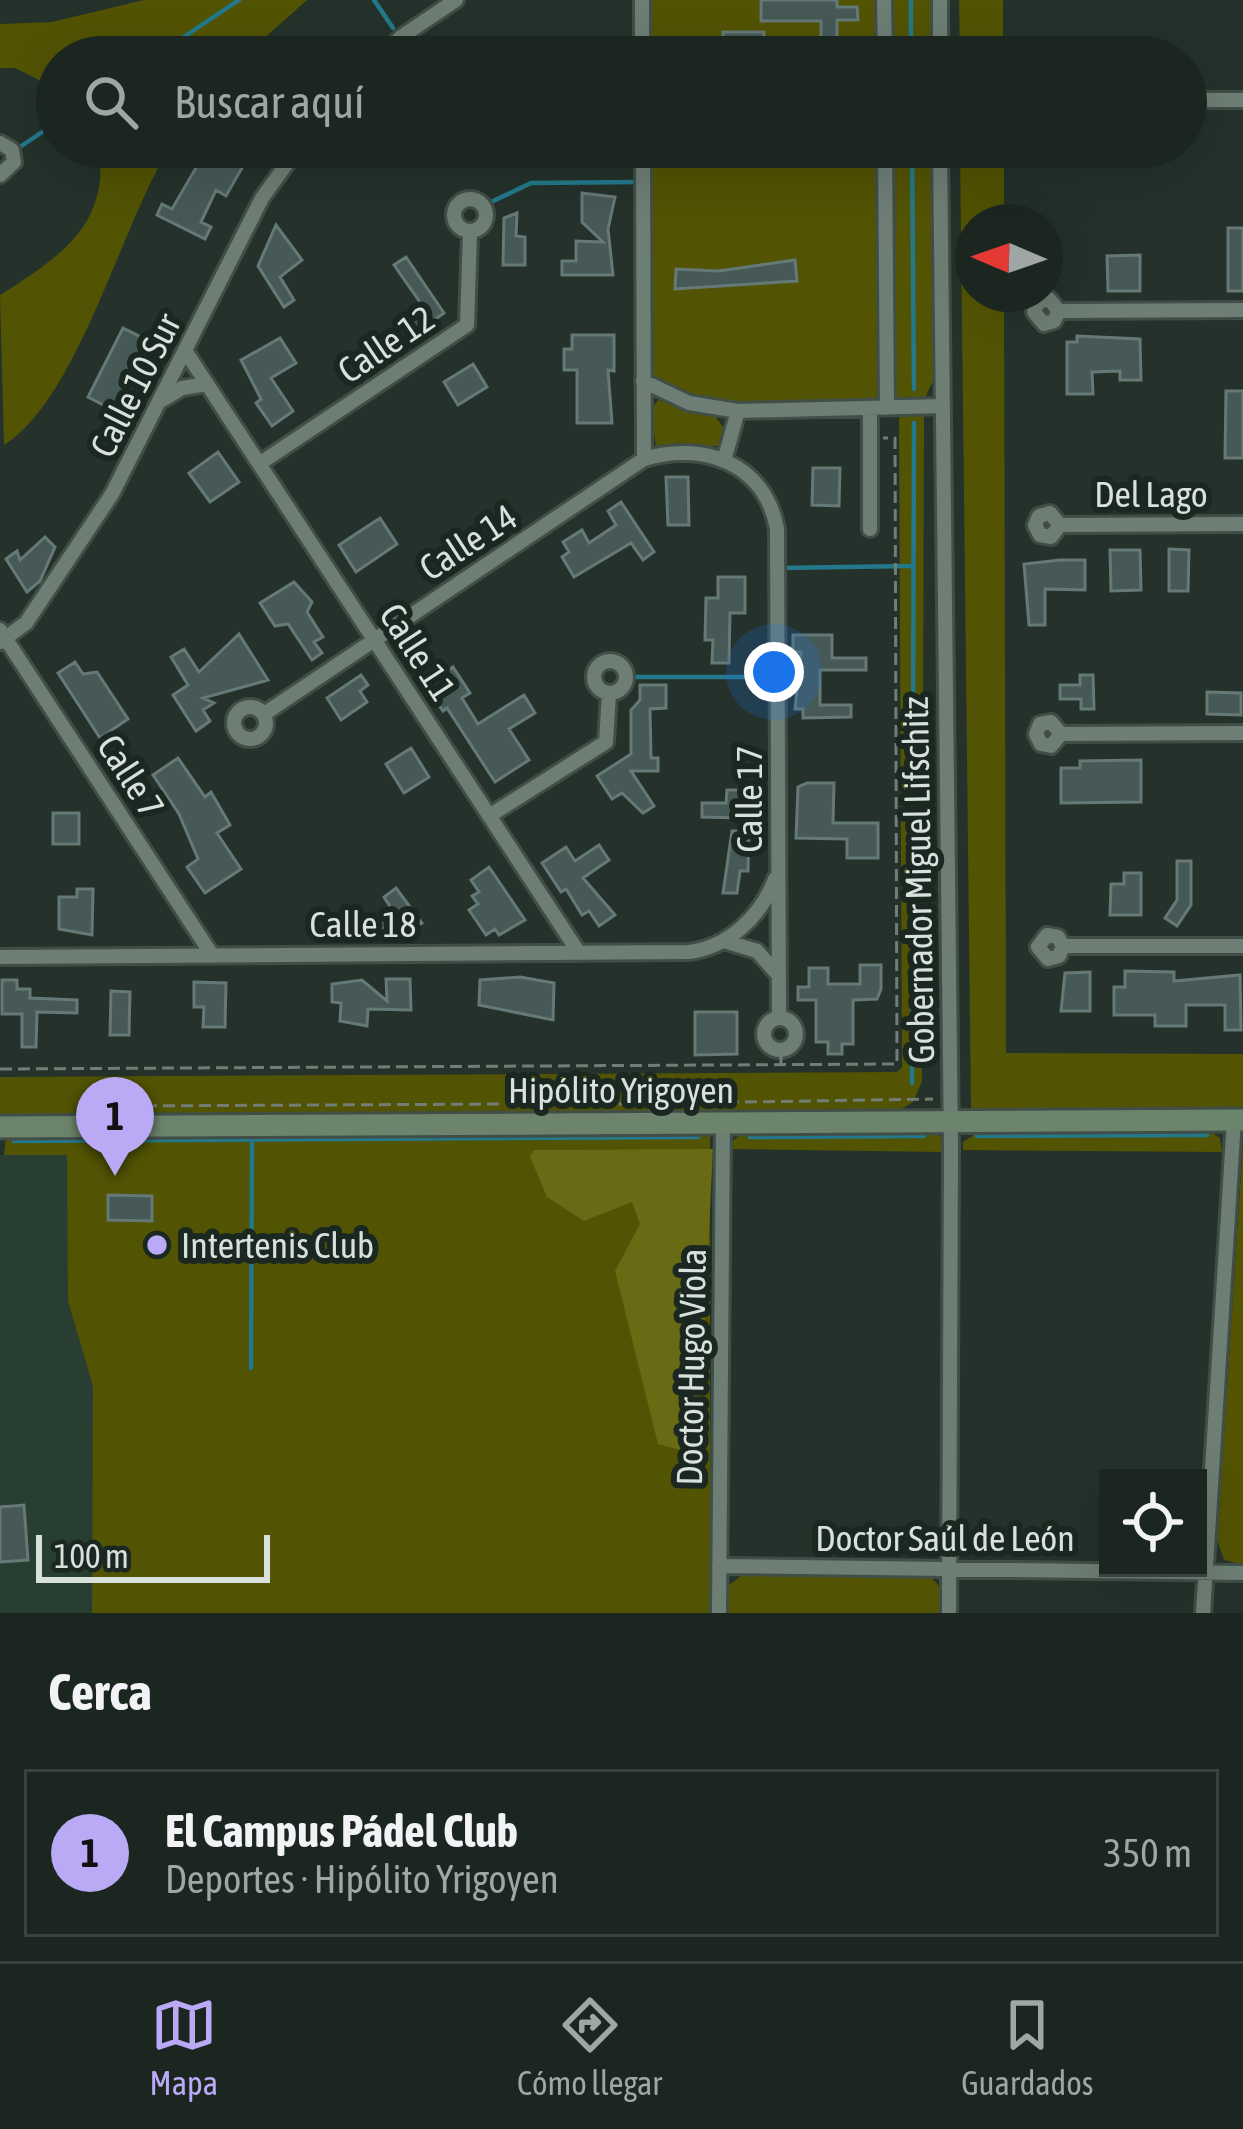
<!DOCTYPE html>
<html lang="es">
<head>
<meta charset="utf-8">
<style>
	body { margin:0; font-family:"Asap Condensed",sans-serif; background:#28322d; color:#f1f3f6 }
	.controls { position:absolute; right:36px; bottom:36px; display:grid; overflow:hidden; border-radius:0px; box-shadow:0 12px 48px #0002 }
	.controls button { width:108px; height:108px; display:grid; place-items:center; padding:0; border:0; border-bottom:3px solid #39433e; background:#1b2620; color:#f1f3f6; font:60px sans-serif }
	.compass { position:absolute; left:955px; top:204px; width:108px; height:108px; border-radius:50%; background:#1b2620; box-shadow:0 12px 48px #0002; rotate:272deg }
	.scale { position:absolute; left:36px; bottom:30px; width:234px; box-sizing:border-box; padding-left:12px; border:6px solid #d8e1dc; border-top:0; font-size:33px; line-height:42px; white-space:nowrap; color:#d8e1dc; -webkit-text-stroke:9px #1a2821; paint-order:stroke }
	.you { position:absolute; left:774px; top:672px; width:42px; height:42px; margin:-30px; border:9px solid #fff; border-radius:50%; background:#1a73e8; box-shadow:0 0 0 18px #1a73e833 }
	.badge { display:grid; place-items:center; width:78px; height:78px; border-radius:50%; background:#baaaf6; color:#111; font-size:39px; font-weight:700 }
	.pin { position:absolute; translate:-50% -99px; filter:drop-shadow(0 3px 6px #0008) }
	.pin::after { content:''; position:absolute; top:63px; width:42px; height:36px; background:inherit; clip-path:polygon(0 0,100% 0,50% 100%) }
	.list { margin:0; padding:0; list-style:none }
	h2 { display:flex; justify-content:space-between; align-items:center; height:156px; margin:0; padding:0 48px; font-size:51px }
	h2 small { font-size:39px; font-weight:400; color:#a0a5a5 }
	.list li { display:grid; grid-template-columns:78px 1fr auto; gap:36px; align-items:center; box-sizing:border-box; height:168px; margin:0 24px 24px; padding:0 24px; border:3px solid #39433e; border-radius:0px }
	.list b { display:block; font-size:45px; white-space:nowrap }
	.list p { margin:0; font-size:39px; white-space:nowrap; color:#a0a5a5 }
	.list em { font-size:39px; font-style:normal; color:#a0a5a5 }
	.icon { flex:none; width:66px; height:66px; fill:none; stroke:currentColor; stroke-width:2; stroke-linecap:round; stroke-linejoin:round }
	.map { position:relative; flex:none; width:1243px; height:1613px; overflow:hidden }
	.search { position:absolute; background:#1b2620; box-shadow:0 12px 48px #0002; left:36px; right:36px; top:36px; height:132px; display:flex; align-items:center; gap:30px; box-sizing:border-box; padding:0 42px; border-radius:66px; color:#a0a5a5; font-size:45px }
	.sheet { height:348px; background:#1b2620 }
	nav { display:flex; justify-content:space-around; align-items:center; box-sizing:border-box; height:168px; border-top:3px solid #39433e; background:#1b2620; font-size:33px; color:#a0a5a5 }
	nav a { display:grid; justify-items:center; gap:6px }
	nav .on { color:#baaaf6 }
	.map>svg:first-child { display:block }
	.built { fill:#283e33 }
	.green { fill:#525303 }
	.forest { fill:#696b14 }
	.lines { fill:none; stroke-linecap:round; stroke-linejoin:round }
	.stream { stroke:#23798b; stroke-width:4.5 }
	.building { fill:#465957; stroke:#657977; stroke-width:3 }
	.street-casing { stroke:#414e48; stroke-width:20 }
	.secondary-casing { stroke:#414e48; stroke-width:27 }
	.path { stroke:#717d76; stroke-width:3; stroke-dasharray:12 6; stroke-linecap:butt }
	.street { stroke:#6d7e75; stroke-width:14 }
	.secondary { stroke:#6c846c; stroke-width:21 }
	.poi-dot { fill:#baaaf6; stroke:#1a2821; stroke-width:4.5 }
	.labels { text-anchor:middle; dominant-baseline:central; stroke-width:12; stroke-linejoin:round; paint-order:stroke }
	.street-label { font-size:36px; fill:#d8e1dc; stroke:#1a2821 }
	.poi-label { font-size:36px; fill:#d8e1dc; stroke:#1a2821; text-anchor:start }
</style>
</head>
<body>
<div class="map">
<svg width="1243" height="1613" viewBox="0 0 1243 1613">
	<rect width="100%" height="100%" fill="#24322b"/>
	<path class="built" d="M 247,1152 L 244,1613 L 0,1613 L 0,1155 Z"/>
	<path class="green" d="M 144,0 L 307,0 L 243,57 L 57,57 L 57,89 L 15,68 L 0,68 L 0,24 L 52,22 Z
		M 642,0 L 931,0 L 932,57 L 642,57 Z
		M 959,0 L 1003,0 L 1003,57 L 960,57 Z
		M 99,147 L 170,147 C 121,225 78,399 4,445 L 0,295 C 60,257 110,225 99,147 Z
		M 643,147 L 932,147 L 934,379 L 925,398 L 899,399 L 899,407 L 708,408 L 643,381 Z
		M 960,147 L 1004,147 L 1004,222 L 973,222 L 973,294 L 1004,294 L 1006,1053 L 1243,1054 L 1243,1113 L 978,1114 L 971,1109 Z
		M 658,400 L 715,416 L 725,430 L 719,446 L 656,447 L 650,411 Z
		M 899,414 L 924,415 L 922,1081 L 913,1102 L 891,1115 L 0,1120 L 0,1077 L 897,1072 L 902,1067 Z
		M 931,1130 L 943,1138 L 944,1152 L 730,1149 L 731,1142 L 745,1131 Z
		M 1208,1130 L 1220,1138 L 1222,1152 L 963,1150 L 963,1142 L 978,1132 Z
		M 710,1131 L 710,1613 L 92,1613 L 93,1386 L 68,1301 L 67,1155 L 4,1155 L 6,1137 Z
		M 1243,1142 L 1243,1565 L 1224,1560 L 1217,1540 Z
		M 741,1576 L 931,1577 L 941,1588 L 942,1613 L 724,1613 L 725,1588 Z"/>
	<path class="forest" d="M 713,1149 L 698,1455 L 658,1444 L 615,1271 L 640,1224 L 632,1202 L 584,1221 L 547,1197 L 530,1157 L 534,1150 Z"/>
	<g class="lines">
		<path class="stream" d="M 374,0 L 393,28
			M 911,0 L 911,57
			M 154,57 L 239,0
			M 912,147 L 914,389
			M 17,149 L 57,122
			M 489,203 L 531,183 L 640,182
			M 778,568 L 911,566
			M 630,677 L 774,677
			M 912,1083 L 914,423
			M 977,1136 L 1207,1135
			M 750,1137 L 924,1136
			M 14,1141 L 698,1137
			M 251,1368 L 252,1139"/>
	</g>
	<path class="building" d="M 761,0 L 837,0 L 837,7 L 857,7 L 858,20 L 837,20 L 837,39 L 821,39 L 821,21 L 761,21 Z
		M 723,32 L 764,32 L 763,53 L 723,53 Z
		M 208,147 L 243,166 L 226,196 L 216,190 L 201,222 L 211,227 L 205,239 L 157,215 L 162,204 L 172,209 Z
		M 582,193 L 615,197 L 608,229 L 613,275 L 562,275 L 562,261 L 576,261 L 576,241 L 603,242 L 582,222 Z
		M 517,213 L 516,236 L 525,237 L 525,265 L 503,265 L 504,218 Z
		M 276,225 L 302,260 L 280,277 L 294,300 L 284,307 L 258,266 Z
		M 1228,228 L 1243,228 L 1243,291 L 1228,291 Z
		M 1140,255 L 1140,291 L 1108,291 L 1107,256 Z
		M 406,257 L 444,313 L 415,333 L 407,320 L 424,308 L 394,265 Z
		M 795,260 L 797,281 L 675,289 L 676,269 L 719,271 Z
		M 123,328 L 153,343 L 117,412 L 88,397 Z
		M 572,335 L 614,335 L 614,371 L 608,370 L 612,423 L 577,423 L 577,370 L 564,370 L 564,349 L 572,349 Z
		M 1077,336 L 1140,339 L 1141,380 L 1120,380 L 1120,371 L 1092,372 L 1093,394 L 1067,394 L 1067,342 L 1077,342 Z
		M 280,338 L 296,363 L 271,378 L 293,411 L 272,426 L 256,403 L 261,399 L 241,360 Z
		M 473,364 L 487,387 L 458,405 L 444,382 Z
		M 1226,391 L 1243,391 L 1243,458 L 1225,458 Z
		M 218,452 L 239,482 L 210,502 L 189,473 Z
		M 813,468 L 840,468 L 839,506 L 812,505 Z
		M 666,477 L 688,477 L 689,525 L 668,525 Z
		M 621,502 L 654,552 L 643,560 L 631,543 L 574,577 L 562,557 L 569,552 L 563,542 L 582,530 L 589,543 L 616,525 L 608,511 Z
		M 380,518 L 397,544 L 356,572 L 339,545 Z
		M 45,537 L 55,547 L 40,581 L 27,592 L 6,559 L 17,551 L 20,560 Z
		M 1169,549 L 1189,550 L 1188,591 L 1169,591 Z
		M 1110,550 L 1140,550 L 1141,590 L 1111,591 Z
		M 1060,560 L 1085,560 L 1085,590 L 1045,589 L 1045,625 L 1029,625 L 1024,564 Z
		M 718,577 L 745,577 L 745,613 L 730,613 L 729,663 L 712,663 L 713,640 L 705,640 L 706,598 L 718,598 Z
		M 294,582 L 312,602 L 307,612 L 323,637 L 314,642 L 322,653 L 312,660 L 288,624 L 275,626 L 260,603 Z
		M 239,634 L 268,680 L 203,698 L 214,703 L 203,710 L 210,721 L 196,731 L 173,695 L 188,685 L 171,657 L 184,649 L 199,672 Z
		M 793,635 L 832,635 L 832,658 L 866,658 L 866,670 L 820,670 L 820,705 L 851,705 L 851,717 L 803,718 L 803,709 L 795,709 L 801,652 L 793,652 Z
		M 75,662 L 83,674 L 97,672 L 128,719 L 100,738 L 58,673 Z
		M 453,667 L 470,693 L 462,698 L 478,724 L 524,695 L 535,713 L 509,729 L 529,760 L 495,782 L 447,708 L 443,711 L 432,695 L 448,684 L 442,675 Z
		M 361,675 L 368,685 L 360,691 L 367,702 L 341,720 L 327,698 Z
		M 1080,675 L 1093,675 L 1094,709 L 1081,709 L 1081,699 L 1060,699 L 1060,685 L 1080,685 Z
		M 640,685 L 666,685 L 666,708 L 650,709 L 651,758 L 658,758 L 658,771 L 631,771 L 654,806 L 643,813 L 622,793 L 612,799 L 597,776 L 631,754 L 631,710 L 640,700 Z
		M 1207,692 L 1241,693 L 1241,715 L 1207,714 Z
		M 411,748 L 429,777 L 404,793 L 386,764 Z
		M 178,758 L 205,797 L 211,792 L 230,825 L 217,833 L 241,869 L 205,893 L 187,867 L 198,859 L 179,814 L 153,775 Z
		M 1141,760 L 1141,802 L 1061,803 L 1061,768 L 1080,768 L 1080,761 Z
		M 807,783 L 834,783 L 833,823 L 878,823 L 878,858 L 847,858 L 847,839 L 796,838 L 798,787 Z
		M 727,790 L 747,790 L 739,818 L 702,817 L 702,803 L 726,803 Z
		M 53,813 L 79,813 L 79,844 L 53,844 Z
		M 732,831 L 749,831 L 748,871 L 740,871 L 737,893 L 723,893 Z
		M 599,845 L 609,860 L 583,878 L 615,915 L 599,926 L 589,911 L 582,915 L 566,889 L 561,892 L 542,863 L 566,847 L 575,861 Z
		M 1177,861 L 1191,861 L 1191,905 L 1177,926 L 1165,918 L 1177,900 Z
		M 489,867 L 525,920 L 499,935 L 495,929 L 486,935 L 469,910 L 478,904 L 472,896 L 479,892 L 471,880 Z
		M 1124,873 L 1141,873 L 1141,915 L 1110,915 L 1111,884 L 1124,884 Z
		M 396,888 L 422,923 L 407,932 L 402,926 L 355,931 L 355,915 L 396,916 L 384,897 Z
		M 77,889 L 93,889 L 92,935 L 59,929 L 59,897 L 77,897 Z
		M 860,965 L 881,965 L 881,989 L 877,999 L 853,1000 L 853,1044 L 842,1044 L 842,1054 L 828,1054 L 828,1042 L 816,1042 L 816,1000 L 798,1000 L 798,987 L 809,987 L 809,968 L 828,968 L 828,984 L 860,984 Z
		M 1125,971 L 1174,972 L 1174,981 L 1240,975 L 1241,1030 L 1225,1030 L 1225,1005 L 1186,1005 L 1186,1026 L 1155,1026 L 1155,1015 L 1114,1015 L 1114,987 L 1125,987 Z
		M 1090,972 L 1090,1011 L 1061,1011 L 1065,973 Z
		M 520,977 L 554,983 L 553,1020 L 479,1005 L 480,980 Z
		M 386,979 L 410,979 L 411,1010 L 368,1009 L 367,1026 L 340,1021 L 341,1003 L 332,1002 L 332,984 L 362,980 L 387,1001 Z
		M 2,980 L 17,980 L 17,989 L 30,989 L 30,998 L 77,1000 L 77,1013 L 37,1012 L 36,1047 L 22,1047 L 22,1014 L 2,1014 Z
		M 194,982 L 226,983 L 225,1027 L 203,1027 L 204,1007 L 194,1007 Z
		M 111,991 L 130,992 L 129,1035 L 110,1035 Z
		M 695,1012 L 737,1012 L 737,1054 L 695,1055 Z
		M 108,1195 L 152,1196 L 152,1221 L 108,1220 Z
		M 24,1505 L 28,1560 L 0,1562 L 0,1507 Z"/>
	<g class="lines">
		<g class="street-casing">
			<path id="street" d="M 642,0 L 642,57
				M 884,0 L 885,57
				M 940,0 L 940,57
				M 381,57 L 401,37 L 456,0
				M 1186,100 L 1243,100
				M 0,143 L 12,150 L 14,162 L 0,175
				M 643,147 L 644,459
				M 885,147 L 887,408
				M 940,147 L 951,1150 L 949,1613
				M454 215a16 16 0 1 1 32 0a16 16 0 1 1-32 0Z
				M 1059,311 L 1054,321 L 1044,324 L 1034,312 L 1038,302 L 1049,299 L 1059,311 L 1243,310
				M 186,352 L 579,953
				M 643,381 L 689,403 L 738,411 L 943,406
				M 162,400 L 182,388 L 207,384
				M 870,408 L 870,529
				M 725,457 L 738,411
				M 259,464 L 467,325 L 470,232
				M 1060,525 L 1051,537 L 1040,535 L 1035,525 L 1039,516 L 1050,513 L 1060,525 L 1243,524
				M 0,630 L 212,955
				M 0,642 L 26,623 L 112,494 L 262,198 L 299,147
				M594 677a16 16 0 1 1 32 0a16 16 0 1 1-32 0Z
				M234 723a16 16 0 1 1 32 0a16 16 0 1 1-32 0Z
				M 264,714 L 644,459 C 703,441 765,463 777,529 L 779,1017
				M 1061,734 L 1051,746 L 1041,744 L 1036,734 L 1040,724 L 1051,722 L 1061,734 L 1243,733
				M 489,816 L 606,742 L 609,693
				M 724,941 L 757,951 L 779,976
				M 1063,946 L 1059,956 L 1048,959 L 1038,947 L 1047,935 L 1058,937 L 1063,946 L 1243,946
				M 0,957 L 689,952 C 729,947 761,916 775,879
				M764 1034a16 16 0 1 1 32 0a16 16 0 1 1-32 0Z
				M 719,1566 L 1243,1573
				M 719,1613 L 723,1122
				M 1203,1613 L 1234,1120"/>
		</g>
		<g class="secondary-casing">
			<path id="secondary" d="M 0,1127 L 1243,1120"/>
		</g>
		<path class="path" d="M 781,1065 L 781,1050
			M 0,1069 L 897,1064 L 895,438 L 883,438
			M 619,1104 L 933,1099
			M 127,1106 L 508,1104"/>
		<use href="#street" class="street"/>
		<use href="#secondary" class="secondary"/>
	</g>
	<circle class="poi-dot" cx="157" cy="1245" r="12"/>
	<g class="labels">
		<g class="street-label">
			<text transform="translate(386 344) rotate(-34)">Calle 12</text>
			<text transform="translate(135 385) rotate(-63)">Calle 10 Sur</text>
			<text x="1151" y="494">Del Lago</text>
			<text transform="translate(468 542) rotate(-33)">Calle 14</text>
			<text transform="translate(418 652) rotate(57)">Calle 11</text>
			<text transform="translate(131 776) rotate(57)">Calle 7</text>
			<text transform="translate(749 799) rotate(-90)">Calle 17</text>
			<text transform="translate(918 880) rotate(-91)">Gobernador Miguel Lifschitz</text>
			<text x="363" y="924">Calle 18</text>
			<text x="621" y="1090">Hipólito Yrigoyen</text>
			<text transform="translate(691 1367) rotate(-89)">Doctor Hugo Viola</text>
			<text x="945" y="1538">Doctor Saúl de León</text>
		</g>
		<g class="poi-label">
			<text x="181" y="1245">Intertenis Club</text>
		</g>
	</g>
</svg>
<div class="controls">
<button><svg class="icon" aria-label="locate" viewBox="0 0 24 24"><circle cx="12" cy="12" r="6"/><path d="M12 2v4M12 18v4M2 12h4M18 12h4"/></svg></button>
</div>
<svg class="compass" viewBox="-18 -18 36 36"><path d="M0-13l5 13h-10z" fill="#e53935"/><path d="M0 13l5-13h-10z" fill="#a0a5a5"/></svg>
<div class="scale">100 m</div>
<div class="you"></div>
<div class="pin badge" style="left:115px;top:1176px">1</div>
<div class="search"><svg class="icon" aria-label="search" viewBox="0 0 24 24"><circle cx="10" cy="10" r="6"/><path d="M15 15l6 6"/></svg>Buscar aquí</div>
</div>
<section class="sheet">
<h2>Cerca<small></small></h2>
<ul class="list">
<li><span class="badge">1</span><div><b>El Campus Pádel Club</b><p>Deportes · Hipólito Yrigoyen</p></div><em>350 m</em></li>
</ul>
</section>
<nav>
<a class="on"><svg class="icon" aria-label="map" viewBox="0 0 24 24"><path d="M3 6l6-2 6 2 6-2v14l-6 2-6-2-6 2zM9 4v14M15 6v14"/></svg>Mapa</a>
<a><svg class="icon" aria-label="directions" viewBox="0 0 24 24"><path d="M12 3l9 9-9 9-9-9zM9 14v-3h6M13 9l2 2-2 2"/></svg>Cómo llegar</a>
<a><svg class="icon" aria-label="saved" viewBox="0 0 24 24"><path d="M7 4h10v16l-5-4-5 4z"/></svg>Guardados</a>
</nav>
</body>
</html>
